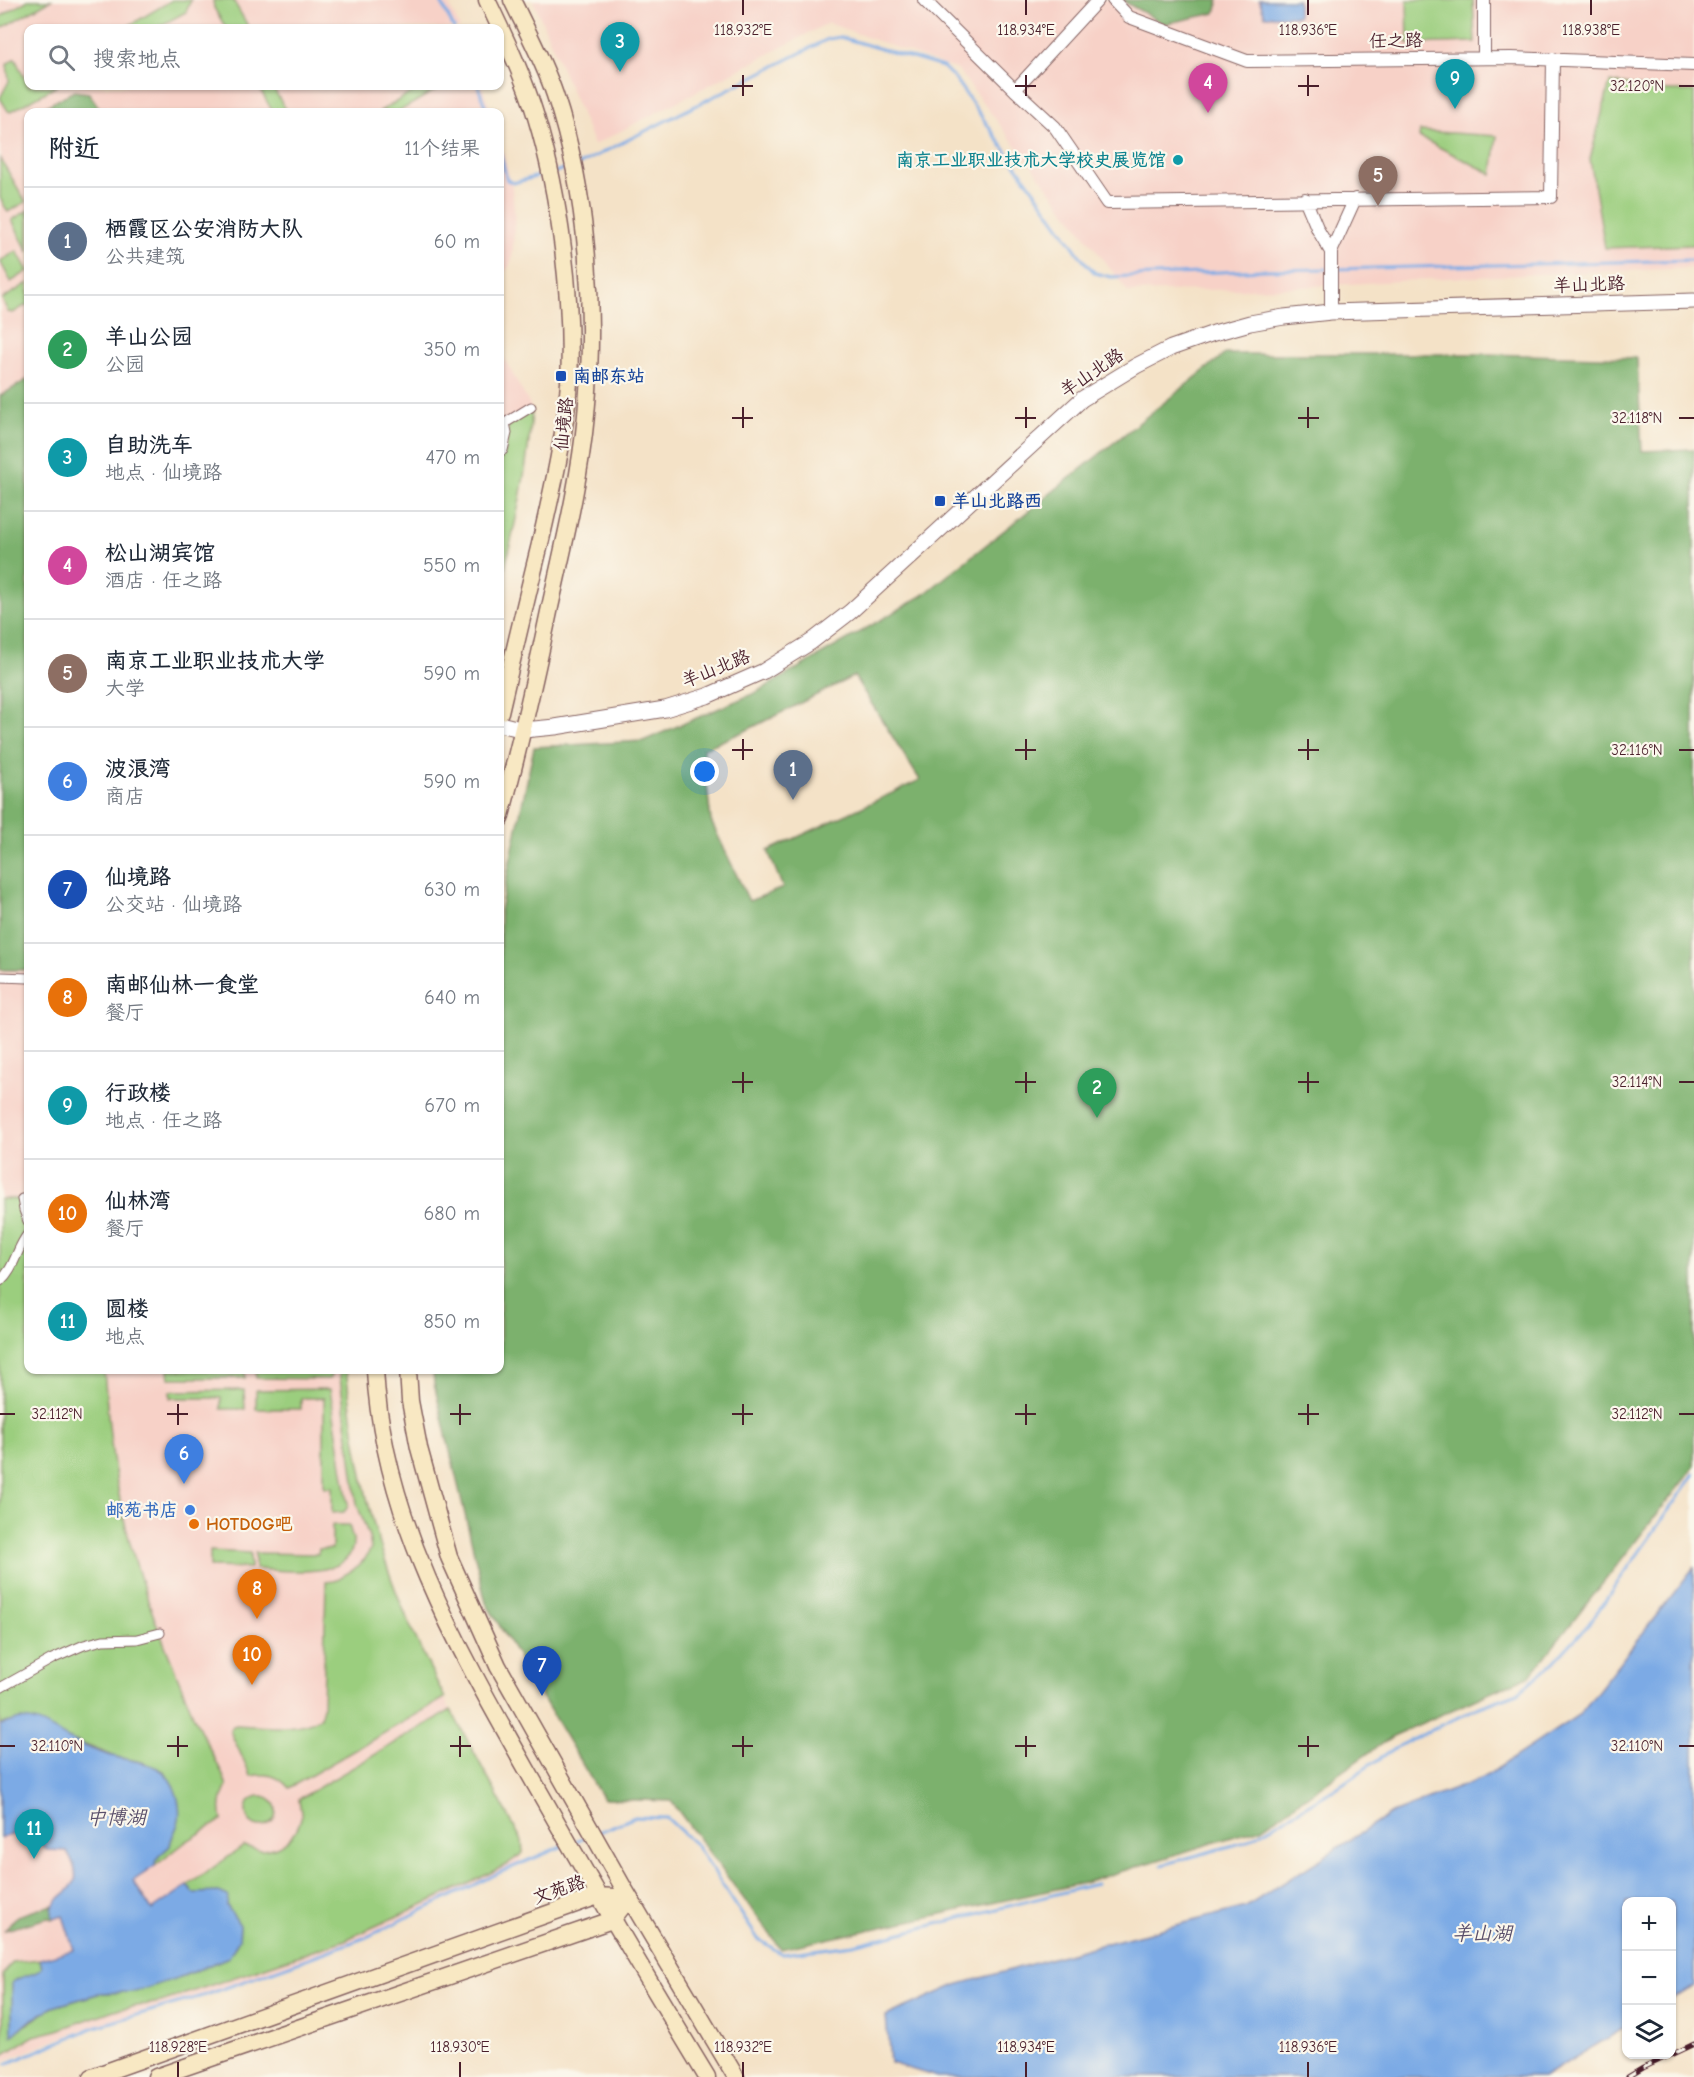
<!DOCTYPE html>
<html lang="zh">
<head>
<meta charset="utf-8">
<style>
	body { margin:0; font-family:"Comic Neue","LXGW WenKai TC",sans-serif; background:#f6f6f7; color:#1f2937 }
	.controls { position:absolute; right:18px; bottom:18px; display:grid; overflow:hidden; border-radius:12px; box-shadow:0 2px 4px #0004 }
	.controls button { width:54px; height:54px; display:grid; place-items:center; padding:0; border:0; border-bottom:2px solid #e0e1e3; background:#fff; color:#1f2937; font:30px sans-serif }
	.you { position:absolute; left:705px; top:772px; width:21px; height:21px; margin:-15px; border:4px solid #fff; border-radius:50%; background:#1a73e8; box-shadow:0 0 0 9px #1a73e833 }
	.badge { display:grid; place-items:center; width:39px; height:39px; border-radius:50%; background:#1f6fb2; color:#fff; font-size:20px; font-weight:700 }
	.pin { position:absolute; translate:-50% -50px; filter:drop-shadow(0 2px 3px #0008) }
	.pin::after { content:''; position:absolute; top:32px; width:21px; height:18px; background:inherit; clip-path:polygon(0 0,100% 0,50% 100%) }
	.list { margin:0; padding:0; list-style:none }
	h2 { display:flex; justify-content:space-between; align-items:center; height:78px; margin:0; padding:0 24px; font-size:26px }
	h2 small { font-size:20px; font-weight:400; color:#747a83 }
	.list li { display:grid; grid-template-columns:39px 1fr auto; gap:18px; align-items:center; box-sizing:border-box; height:108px; padding:0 24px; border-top:2px solid #e0e1e3 }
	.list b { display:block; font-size:22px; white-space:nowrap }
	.list p { margin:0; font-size:20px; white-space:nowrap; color:#747a83 }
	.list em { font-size:20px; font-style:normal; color:#747a83 }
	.icon { flex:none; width:33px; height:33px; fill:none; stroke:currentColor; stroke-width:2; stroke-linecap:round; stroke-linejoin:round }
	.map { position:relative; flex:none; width:1694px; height:2077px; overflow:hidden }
	.search { position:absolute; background:#fff; box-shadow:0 2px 4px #0004; left:24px; top:24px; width:480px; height:66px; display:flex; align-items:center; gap:15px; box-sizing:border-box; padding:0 21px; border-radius:12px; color:#747a83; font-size:22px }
	.panel { position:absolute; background:#fff; box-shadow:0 2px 4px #0004; left:24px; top:108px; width:480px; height:1266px; border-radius:12px }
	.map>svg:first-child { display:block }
	.built { fill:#f7d1c7 }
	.green { fill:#9bce7e; stroke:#727654; stroke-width:1.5 }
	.forest { fill:#7cb16d; stroke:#63684c; stroke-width:1.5; fill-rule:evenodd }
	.water { fill:#7baae5; stroke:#626488; stroke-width:1.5 }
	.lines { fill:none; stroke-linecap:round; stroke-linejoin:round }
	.stream { stroke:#7baae5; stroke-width:3 }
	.pedestrian-casing { stroke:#866362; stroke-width:11 }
	.minor-casing { stroke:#866362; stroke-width:14 }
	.tertiary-casing { stroke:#866362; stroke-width:17 }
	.secondary-casing { stroke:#866362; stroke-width:19 }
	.pedestrian { stroke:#fff; stroke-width:9 }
	.minor { stroke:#fff; stroke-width:12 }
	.tertiary { stroke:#fff; stroke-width:15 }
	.secondary { stroke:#f8e8c3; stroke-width:16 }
	.rail-casing { stroke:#4a1f2b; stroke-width:5 }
	.rail { stroke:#fbf7ec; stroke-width:3; stroke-dasharray:9; stroke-linecap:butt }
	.ticks { fill:none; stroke:#4a1f2b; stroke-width:2 }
	.culture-dot { fill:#0f9aa8; stroke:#fbf7ec; stroke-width:2 }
	.transit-dot { fill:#1a4fb4; stroke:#fbf7ec; stroke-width:2 }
	.shop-dot { fill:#3f7fe0; stroke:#fbf7ec; stroke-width:2 }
	.food-dot { fill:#e8710a; stroke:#fbf7ec; stroke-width:2 }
	.labels { text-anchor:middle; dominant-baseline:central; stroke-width:4.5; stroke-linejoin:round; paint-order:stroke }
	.street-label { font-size:18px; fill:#4a1f2b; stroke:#fbf7ec }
	.culture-label { font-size:18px; font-weight:bold; fill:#0d838f; stroke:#fbf7ec; text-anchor:end }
	.transit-label { font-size:18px; font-weight:bold; fill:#164399; stroke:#fbf7ec; text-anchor:start }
	.shop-label { font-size:18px; font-weight:bold; fill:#366cbe; stroke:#fbf7ec; text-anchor:end }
	.food-label { font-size:18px; font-weight:bold; fill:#c56008; stroke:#fbf7ec; text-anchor:start }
	.water-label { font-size:20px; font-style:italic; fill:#5b506c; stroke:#fbf7ec }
	.ticks-label { font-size:15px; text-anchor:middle; fill:#4a1f2b; stroke:#fbf7ec; stroke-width:4.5; stroke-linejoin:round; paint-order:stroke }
</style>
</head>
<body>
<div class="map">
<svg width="1694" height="2077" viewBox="0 0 1694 2077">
	<rect width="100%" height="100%" fill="#fbf7ec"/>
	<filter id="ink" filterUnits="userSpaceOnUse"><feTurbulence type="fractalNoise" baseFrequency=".0167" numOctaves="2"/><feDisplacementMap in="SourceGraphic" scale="12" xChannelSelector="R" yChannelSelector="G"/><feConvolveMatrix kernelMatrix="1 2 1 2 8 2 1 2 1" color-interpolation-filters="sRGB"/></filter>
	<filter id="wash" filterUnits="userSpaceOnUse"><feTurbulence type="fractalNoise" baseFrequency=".008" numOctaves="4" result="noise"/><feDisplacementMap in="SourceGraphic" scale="24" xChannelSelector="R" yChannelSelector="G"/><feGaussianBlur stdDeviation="1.35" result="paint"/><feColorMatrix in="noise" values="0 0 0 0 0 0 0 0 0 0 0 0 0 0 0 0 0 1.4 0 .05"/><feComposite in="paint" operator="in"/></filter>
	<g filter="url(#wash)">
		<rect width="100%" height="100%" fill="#f4e2c7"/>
		<path class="built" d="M 0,0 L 447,0 L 460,28 L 28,28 L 28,86 L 482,86 L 491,112 L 28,112 L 28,1370 L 346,1370 L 352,1424 L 368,1503 L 390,1574 L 412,1633 L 448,1705 L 522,1841 L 523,1853 L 517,1865 L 367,1937 L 206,1993 L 95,2025 L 53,2041 L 3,2061 L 3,2077 L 0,2077 Z
			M 533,0 L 1694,0 L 1694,268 L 1448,278 L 1283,288 L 1128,292 L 958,70 L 828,23 L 594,145 Z
			M 500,141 L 512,188 L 515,218 L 512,259 L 509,267 L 500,277 Z
			M 500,351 L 531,407 L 531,433 L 511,545 L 500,587 Z"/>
		<path class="green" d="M 28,0 L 51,0 L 0,29 L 0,17 Z
			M 172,0 L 191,0 L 186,12 L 156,28 L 125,28 Z
			M 213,0 L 233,0 L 248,26 L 244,28 L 226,28 L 214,8 Z
			M 1407,0 L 1473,0 L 1475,42 L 1408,44 Z
			M 15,58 L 28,86 L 57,86 L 10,112 L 8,111 L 0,98 L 9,81 L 7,64 Z
			M 1610,82 L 1667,91 L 1694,91 L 1694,245 L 1605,248 L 1590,159 Z
			M 258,86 L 272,86 L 287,112 L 273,112 Z
			M 423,86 L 443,86 L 398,112 L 380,112 L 380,111 Z
			M 1420,131 L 1497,136 L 1492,174 L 1419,137 Z
			M 0,158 L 26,202 L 8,212 L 0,198 Z
			M 28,210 L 28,252 L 12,220 Z
			M 17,251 L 28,271 L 11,282 L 0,261 Z
			M 28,283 L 28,304 L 13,313 L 8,312 L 2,299 Z
			M 532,410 C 528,469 515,529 500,587 L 500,455 L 505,453 L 508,424 Z
			M 0,1199 L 28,1199 L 28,1370 L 104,1370 C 108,1421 113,1473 125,1523 C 140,1588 167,1651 192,1712 C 202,1738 218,1760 227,1786 C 221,1798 219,1807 222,1820 L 187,1841 L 155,1866 L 158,1857 L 170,1846 C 171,1837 176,1831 178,1822 C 182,1804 171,1787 164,1771 L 142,1762 L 116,1757 L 65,1737 L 7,1722 L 0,1725 Z
			M 168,1370 L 245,1370 L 245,1378 L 169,1378 Z
			M 256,1370 L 331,1370 L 331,1376 L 329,1379 L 256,1378 Z
			M 339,1370 L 346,1370 C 353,1427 361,1486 379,1541 C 395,1596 419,1647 445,1698 L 289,1788 C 278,1775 267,1773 251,1776 L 230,1731 L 233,1726 L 237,1725 C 265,1726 296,1732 320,1718 L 323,1707 L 326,1582 L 334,1581 L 353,1570 L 365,1559 L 371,1548 L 369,1537 L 357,1504 Z
			M 330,1389 L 348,1504 L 347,1508 L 344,1512 L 332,1513 L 332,1487 L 324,1487 L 324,1398 L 301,1398 L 301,1409 L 256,1409 L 256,1390 Z
			M 244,1390 L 245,1409 L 221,1409 L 221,1398 L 170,1398 L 170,1391 Z
			M 332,1525 L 349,1525 C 350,1530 352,1535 353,1539 C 356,1582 281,1570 255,1569 L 255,1553 L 318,1554 L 319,1549 L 332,1549 Z
			M 210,1551 L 250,1553 L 250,1568 L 210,1567 Z
			M 451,1710 L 522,1841 L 523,1853 L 506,1865 L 472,1882 L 345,1940 L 161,2002 L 114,2010 L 58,2030 L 34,2036 L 3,2055 L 3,1975 L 13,1962 L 40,1959 L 42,1968 L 37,1974 L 25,1976 L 18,2030 L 53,2007 L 101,1993 L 130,1992 L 183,1976 L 229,1957 L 239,1939 L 240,1926 L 227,1906 L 194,1893 L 187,1886 L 244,1846 C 250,1847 257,1850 263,1850 C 281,1849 297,1836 301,1818 C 302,1811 299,1805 299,1799 Z
			M246 1811a15 15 0 1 1 30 0a15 15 0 1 1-30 0Z"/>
		<path class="forest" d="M 1121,0 L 1219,0 L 1215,13 L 1164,24 Z
			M 74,91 L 89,93 L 102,112 L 35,112 Z
			M 1225,354 L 1486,354 L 1637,358 L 1642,451 L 1694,449 L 1694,1467 L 1531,1675 L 1393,1736 L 1261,1828 L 1084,1883 L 781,1949 L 671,1801 L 603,1799 L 486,1603 L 434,1384 L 433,1370 L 500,1370 L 500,910 L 534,747 L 643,741 L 757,692 L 922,596 ZM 854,676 L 920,780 L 768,851 L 783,888 L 749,901 L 711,821 L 703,749 L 745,731 Z
			M 28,379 L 28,970 L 0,970 L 0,396 Z
			M 52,1905 L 53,1919 L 48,1918 L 5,1930 L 17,1916 Z"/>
		<path class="water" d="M 1259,0 L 1298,0 L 1298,16 L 1265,16 Z
			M 1694,1567 L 1694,1986 L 1672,2000 L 1672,1902 L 1626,1902 L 1626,2027 L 1543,2077 L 937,2077 L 890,2063 L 886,2016 L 956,1985 L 1092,1947 L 1246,1907 L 1392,1813 L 1483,1778 L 1580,1714 Z
			M 20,1719 C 41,1720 48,1727 66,1737 C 85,1747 110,1757 131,1760 C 146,1763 162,1766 170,1780 C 178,1793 182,1810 178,1824 C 175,1832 171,1837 170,1846 L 158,1857 L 155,1866 L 133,1881 L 152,1910 L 187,1886 L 194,1893 L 219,1892 L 228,1896 L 227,1906 L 240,1925 L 239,1939 L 229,1957 L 183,1976 L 144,1989 L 130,1992 L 101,1993 L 53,2007 L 28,2022 L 12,2036 L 12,1983 C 20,1974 34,1977 42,1968 L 40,1959 L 74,1950 L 63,1916 L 53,1919 C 45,1887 95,1899 67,1851 L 47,1850 L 33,1837 L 24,1833 L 15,1834 L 0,1838 L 0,1725 Z"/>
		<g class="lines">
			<path class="stream" d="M 440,0 L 454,28
				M 478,86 L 487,112
				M 500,153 L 507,180 L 513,183 L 546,174
				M 578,165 L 828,39 L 840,37 L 943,67 L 955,79 L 1083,260 L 1095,273 L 1111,277 L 1264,270 L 1326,269
				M 555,172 L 569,167
				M 1333,269 L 1694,260
				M 599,1832 L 635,1817 L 667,1818 L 696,1845 L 758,1939 L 782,1954 L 854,1945 L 1096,1884
				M 574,1842 L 587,1836
				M 1162,1865 L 1245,1842 L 1335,1789 L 1395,1748 L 1477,1708 L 1518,1693 L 1554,1662 L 1588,1625 L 1694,1474
				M 6,2064 L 95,2027 L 206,1995 L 367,1937 L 501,1872 L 565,1845"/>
		</g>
	</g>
	<g filter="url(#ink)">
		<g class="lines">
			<g class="pedestrian-casing">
				<path id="pedestrian" d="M 500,451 L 503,450 L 507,433 L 505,423 L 531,407
					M 0,977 L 28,978
					M 22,1199 L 24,1210 L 28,1221
					M 0,1281 C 15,1268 16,1249 28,1234
					M 0,1688 L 52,1659 L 84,1645 L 103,1640 L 137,1639 L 160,1633"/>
			</g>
			<g class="minor-casing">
				<path id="minor" d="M 924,0 L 1015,90 L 1055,127 L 1107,203 L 1551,197 L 1553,59
					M 1113,0 L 1129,17 L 1247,61 L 1511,58 L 1694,65
					M 1484,0 L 1484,58
					M 1015,90 L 1098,0
					M 1305,199 L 1318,230 L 1331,252
					M 1331,312 L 1331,252 L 1355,199"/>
			</g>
			<g class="tertiary-casing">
				<path id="tertiary" d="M 500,724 L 524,730 L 555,727 L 665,709 L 707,696 L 764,671 L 811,642 L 850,612 L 1082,399 L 1136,366 L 1171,348 L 1214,333 L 1250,323 L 1284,317 L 1331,312 L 1694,301"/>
			</g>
			<g class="secondary-casing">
				<path id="secondary" d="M 487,0 C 505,38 524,77 536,117 C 560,196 573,300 569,383 C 565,437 552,491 540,544 C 526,600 513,656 500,712
					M 500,819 C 519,749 535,678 550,607 C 564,544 580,479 586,415 C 596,312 588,194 555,95 C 544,62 527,31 512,0
					M 375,1370 C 383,1521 462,1655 535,1784 C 591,1883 648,1980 707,2077
					M 408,1370 L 410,1401 L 419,1448 L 449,1557 L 498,1666 L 623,1887 L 736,2077
					M 92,2077 L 598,1896 L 629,1898
					M 156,2077 L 612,1920 L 629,1898"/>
			</g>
			<use href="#pedestrian" class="pedestrian"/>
			<use href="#minor" class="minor"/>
			<use href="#tertiary" class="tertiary"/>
			<use href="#secondary" class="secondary"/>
			<g class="rail-casing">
				<path id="rail" d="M 1628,2077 L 1643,2068 L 1694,2044"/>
			</g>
			<use href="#rail" class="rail"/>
		</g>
	</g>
	<path class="ticks" d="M 743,0 L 743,15M 1026,0 L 1026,15M 1308,0 L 1308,15M 1591,0 L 1591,15M 743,75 L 743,96M 1026,75 L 1026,96M 1308,75 L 1308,96M 732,86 L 753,86M 1015,86 L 1036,86M 1298,86 L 1319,86M 1679,86 L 1694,86M 743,407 L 743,428M 1026,407 L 1026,428M 1308,407 L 1308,428M 732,418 L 753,418M 1015,418 L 1036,418M 1298,418 L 1319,418M 1679,418 L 1694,418M 743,739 L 743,760M 1026,739 L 1026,760M 1308,739 L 1308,760M 732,750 L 753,750M 1015,750 L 1036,750M 1298,750 L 1319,750M 1679,750 L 1694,750M 743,1072 L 743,1093M 1026,1072 L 1026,1093M 1308,1072 L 1308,1093M 732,1082 L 753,1082M 1015,1082 L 1036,1082M 1298,1082 L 1319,1082M 1679,1082 L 1694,1082M 178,1404 L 178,1425M 460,1404 L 460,1425M 743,1404 L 743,1425M 1026,1404 L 1026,1425M 1308,1404 L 1308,1425M 0,1414 L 15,1414M 167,1414 L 188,1414M 450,1414 L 471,1414M 732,1414 L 753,1414M 1015,1414 L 1036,1414M 1298,1414 L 1319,1414M 1679,1414 L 1694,1414M 178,1736 L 178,1757M 460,1736 L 460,1757M 743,1736 L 743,1757M 1026,1736 L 1026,1757M 1308,1736 L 1308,1757M 0,1746 L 15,1746M 167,1746 L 188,1746M 450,1746 L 471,1746M 732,1746 L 753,1746M 1015,1746 L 1036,1746M 1298,1746 L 1319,1746M 1679,1746 L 1694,1746M 178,2062 L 178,2077M 460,2062 L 460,2077M 743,2062 L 743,2077M 1026,2062 L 1026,2077M 1308,2062 L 1308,2077"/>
	<circle class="culture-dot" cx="1178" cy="160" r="6"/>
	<g class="transit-dot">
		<rect x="555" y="370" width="12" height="12" rx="3"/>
		<rect x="934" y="495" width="12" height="12" rx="3"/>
	</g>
	<circle class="shop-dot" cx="190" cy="1510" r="6"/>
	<circle class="food-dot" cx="194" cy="1524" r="6"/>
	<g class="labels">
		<g class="street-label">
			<text transform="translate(1396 41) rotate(-1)">任之路</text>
			<text transform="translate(1589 285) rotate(-2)">羊山北路</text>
			<text transform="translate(1092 373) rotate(-34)">羊山北路</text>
			<text transform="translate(564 424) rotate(-84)">仙境路</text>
			<text transform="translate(716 669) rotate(-22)">羊山北路</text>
			<text transform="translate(559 1890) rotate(-19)">文苑路</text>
		</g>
		<g class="culture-label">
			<text x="1166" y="160">南京工业职业技术大学校史展览馆</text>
		</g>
		<g class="transit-label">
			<text x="573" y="376">南邮东站</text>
			<text x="952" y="501">羊山北路西</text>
		</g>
		<g class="shop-label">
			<text x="178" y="1510">邮苑书店</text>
		</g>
		<g class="food-label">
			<text x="206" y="1524">HOTDOG吧</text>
		</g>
		<g class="water-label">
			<text x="116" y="1817">中博湖</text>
			<text x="1482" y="1933">羊山湖</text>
		</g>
	</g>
	<g class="ticks-label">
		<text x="743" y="35">118.932°E</text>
		<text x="1026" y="35">118.934°E</text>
		<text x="1308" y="35">118.936°E</text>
		<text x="1591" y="35">118.938°E</text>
		<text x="1637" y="91">32.120°N</text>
		<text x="1637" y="423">32.118°N</text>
		<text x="1637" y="755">32.116°N</text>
		<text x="1637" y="1087">32.114°N</text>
		<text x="57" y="1419">32.112°N</text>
		<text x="1637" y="1419">32.112°N</text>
		<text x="57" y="1751">32.110°N</text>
		<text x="1637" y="1751">32.110°N</text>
		<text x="178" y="2052">118.928°E</text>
		<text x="460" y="2052">118.930°E</text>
		<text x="743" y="2052">118.932°E</text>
		<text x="1026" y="2052">118.934°E</text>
		<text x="1308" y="2052">118.936°E</text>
	</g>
</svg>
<div class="controls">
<button>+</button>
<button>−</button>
<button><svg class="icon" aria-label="layers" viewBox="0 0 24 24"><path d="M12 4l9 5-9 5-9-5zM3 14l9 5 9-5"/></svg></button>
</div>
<div class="you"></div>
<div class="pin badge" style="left:793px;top:800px;background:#5c6f8a">1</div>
<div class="pin badge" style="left:1097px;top:1118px;background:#2e9e5b">2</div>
<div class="pin badge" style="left:620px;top:72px;background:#0f9aa8">3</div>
<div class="pin badge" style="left:1208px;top:113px;background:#d1479c">4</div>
<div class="pin badge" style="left:1378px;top:206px;background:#8d6e63">5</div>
<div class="pin badge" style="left:184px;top:1484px;background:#3f7fe0">6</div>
<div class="pin badge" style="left:542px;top:1696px;background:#1a4fb4">7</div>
<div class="pin badge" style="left:257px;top:1619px;background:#e8710a">8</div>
<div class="pin badge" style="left:1455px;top:109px;background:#0f9aa8">9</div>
<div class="pin badge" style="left:252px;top:1685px;background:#e8710a">10</div>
<div class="pin badge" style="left:34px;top:1859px;background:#0f9aa8">11</div>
<div class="search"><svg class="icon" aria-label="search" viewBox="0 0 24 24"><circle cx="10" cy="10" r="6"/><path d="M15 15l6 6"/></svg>搜索地点</div>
<section class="panel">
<h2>附近<small>11个结果</small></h2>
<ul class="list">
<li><span class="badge" style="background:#5c6f8a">1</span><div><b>栖霞区公安消防大队</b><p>公共建筑</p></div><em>60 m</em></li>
<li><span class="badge" style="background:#2e9e5b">2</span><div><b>羊山公园</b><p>公园</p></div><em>350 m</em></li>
<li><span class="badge" style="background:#0f9aa8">3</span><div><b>自助洗车</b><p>地点 · 仙境路</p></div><em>470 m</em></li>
<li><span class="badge" style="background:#d1479c">4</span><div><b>松山湖宾馆</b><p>酒店 · 任之路</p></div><em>550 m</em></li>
<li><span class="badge" style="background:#8d6e63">5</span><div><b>南京工业职业技术大学</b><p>大学</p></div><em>590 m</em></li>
<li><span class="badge" style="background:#3f7fe0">6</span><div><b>波浪湾</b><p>商店</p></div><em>590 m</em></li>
<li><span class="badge" style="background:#1a4fb4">7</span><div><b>仙境路</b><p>公交站 · 仙境路</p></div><em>630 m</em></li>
<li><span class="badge" style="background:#e8710a">8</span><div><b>南邮仙林一食堂</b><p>餐厅</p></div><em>640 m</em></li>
<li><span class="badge" style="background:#0f9aa8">9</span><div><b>行政楼</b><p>地点 · 任之路</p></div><em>670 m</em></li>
<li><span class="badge" style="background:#e8710a">10</span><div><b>仙林湾</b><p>餐厅</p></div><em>680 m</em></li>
<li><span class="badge" style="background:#0f9aa8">11</span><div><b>圆楼</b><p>地点</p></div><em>850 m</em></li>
</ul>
</section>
</div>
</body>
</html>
